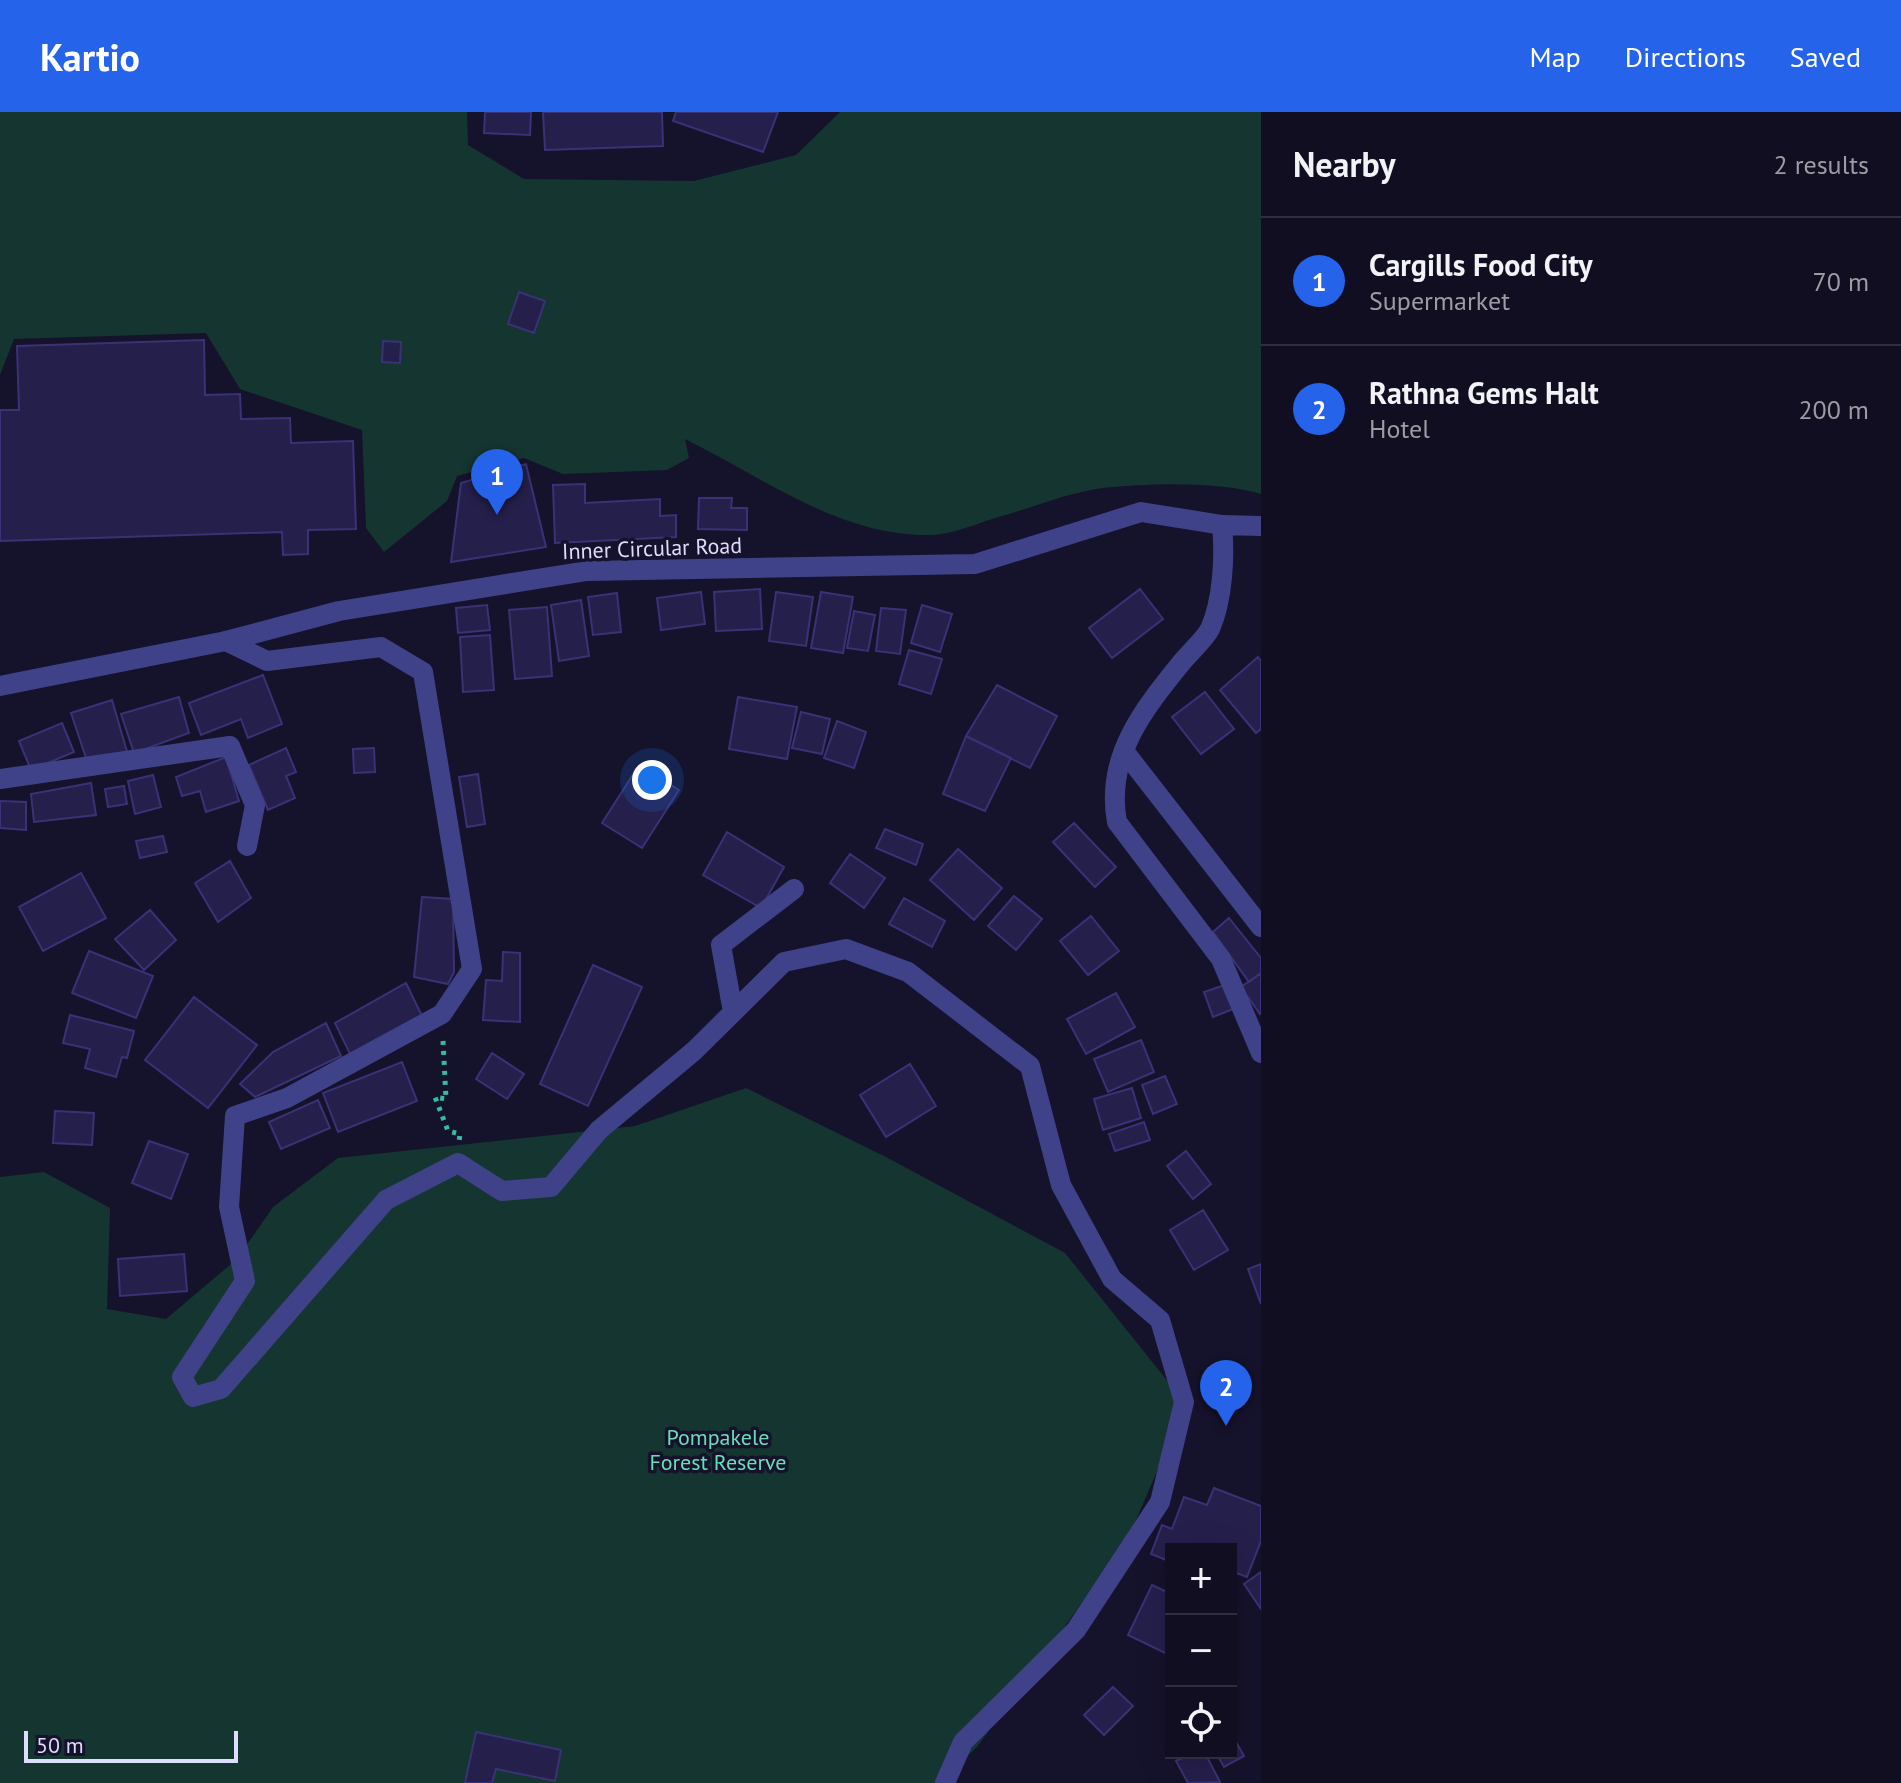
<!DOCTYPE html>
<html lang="en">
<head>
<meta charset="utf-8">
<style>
	body { margin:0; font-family:"PT Sans",sans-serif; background:#191729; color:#f1f3f6 }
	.controls { position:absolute; right:24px; bottom:24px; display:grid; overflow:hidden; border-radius:0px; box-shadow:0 8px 32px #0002 }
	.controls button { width:72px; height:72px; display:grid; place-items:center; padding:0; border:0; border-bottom:2px solid #302e3e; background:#100e20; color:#f1f3f6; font:40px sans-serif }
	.scale { position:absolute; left:24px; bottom:20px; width:214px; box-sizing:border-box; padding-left:8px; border:4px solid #dfddfe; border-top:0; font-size:22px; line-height:28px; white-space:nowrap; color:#dfddfe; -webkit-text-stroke:6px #15122b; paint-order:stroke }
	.you { position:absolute; left:652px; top:668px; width:28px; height:28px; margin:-20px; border:6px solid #fff; border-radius:50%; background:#1a73e8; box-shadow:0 0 0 12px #1a73e833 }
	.badge { display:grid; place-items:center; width:52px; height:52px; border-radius:50%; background:#2563eb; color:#fff; font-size:26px; font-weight:700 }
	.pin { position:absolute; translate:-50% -66px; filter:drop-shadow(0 2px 4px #0008) }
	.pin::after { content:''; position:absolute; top:42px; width:28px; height:24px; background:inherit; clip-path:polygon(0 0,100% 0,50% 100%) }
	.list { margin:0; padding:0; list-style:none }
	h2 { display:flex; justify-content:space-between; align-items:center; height:104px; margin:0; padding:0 32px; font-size:34px }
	h2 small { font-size:26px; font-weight:400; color:#9c9ca5 }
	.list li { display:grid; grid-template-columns:52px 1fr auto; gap:24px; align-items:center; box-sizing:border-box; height:128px; padding:0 32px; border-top:2px solid #302e3e }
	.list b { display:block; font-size:30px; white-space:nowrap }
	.list p { margin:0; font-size:26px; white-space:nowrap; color:#9c9ca5 }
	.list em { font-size:26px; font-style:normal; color:#9c9ca5 }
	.icon { flex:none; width:44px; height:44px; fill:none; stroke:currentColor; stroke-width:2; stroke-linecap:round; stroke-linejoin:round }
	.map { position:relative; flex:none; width:1261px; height:1671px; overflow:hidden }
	header { display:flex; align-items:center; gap:48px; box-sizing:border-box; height:112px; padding:0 40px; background:#2563eb; color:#fff }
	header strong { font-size:38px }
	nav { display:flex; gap:44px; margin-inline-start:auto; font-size:28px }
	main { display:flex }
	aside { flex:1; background:#100e20 }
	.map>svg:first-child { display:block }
	.green { fill:#153531 }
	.building { fill:#251f4b; stroke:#3a3276; stroke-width:2 }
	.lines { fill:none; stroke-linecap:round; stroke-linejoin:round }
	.path { stroke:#35baa8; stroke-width:5; stroke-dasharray:4 6; stroke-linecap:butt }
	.minor { stroke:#3f4288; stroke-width:20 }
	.tertiary { stroke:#3f4288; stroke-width:20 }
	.labels { text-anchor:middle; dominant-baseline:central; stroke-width:7; stroke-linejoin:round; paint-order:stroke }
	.street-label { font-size:22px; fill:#dfddfe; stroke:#15122b }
	.park-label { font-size:22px; fill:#6addb8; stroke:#15122b }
</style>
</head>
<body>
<header>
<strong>Kartio</strong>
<nav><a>Map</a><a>Directions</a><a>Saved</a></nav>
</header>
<main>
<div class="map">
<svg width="1261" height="1671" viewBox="0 0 1261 1671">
	<rect width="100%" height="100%" fill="#15122b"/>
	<path class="green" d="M 0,0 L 467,0 L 468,33 L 524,67 L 694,69 L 796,43 L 840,0 L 1261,0 L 1261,382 C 1219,369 1147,371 1103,376 C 1072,380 1039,393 1009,402 C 985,408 956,422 932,423 C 840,425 764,366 685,327 L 689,346 L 667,358 L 563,362 L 524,346 L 457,364 L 447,389 L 384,440 L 366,416 L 362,318 L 240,277 L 206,221 L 14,227 L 0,263 Z
		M 746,976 L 886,1045 L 1065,1141 L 1186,1292 L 1127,1429 L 977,1635 L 939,1671 L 0,1671 L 0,1065 L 44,1060 L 110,1096 L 107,1197 L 166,1207 L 237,1147 L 273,1095 L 338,1046 L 635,1014 Z"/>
	<path class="building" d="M 485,0 L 531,0 L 530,23 L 484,21 Z
		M 543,0 L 662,0 L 663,34 L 545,38 Z
		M 676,0 L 778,0 L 763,40 L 673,9 Z
		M 519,180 L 545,189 L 534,221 L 508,212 Z
		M 204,228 L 205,283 L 240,282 L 241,307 L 290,306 L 291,331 L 353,329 L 356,417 L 308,418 L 308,442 L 283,443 L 282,420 L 0,429 L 0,298 L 19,298 L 17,234 Z
		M 383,229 L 401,230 L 400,251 L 382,250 Z
		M 526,352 L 546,435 L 451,450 L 461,371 Z
		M 585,372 L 585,391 L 660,387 L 660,404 L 676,403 L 676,425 L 555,431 L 553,373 Z
		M 699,386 L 732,386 L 731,396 L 747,396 L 747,418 L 698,417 Z
		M 760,477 L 762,517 L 716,519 L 714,480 Z
		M 1140,477 L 1163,507 L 1112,546 L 1089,516 Z
		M 701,480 L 705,512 L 661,518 L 657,486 Z
		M 776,480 L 813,485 L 806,534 L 769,529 Z
		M 821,480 L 853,485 L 843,541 L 811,536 Z
		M 617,481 L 621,520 L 593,523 L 588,485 Z
		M 581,488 L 589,544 L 559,549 L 551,493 Z
		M 487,493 L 490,518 L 458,521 L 456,496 Z
		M 922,493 L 952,502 L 940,540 L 911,531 Z
		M 547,495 L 552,564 L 515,567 L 509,498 Z
		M 881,496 L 906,498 L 900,542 L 876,539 Z
		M 854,499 L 875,503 L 868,539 L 847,536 Z
		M 490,523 L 494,578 L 463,580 L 460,525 Z
		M 909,538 L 942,547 L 931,582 L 899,572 Z
		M 1258,545 L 1261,549 L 1261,617 L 1256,621 L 1220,578 Z
		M 263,563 L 282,612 L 248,626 L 241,607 L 201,623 L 189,591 Z
		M 997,573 L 1057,604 L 1030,656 L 966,624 Z
		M 1205,580 L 1234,617 L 1201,642 L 1172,605 Z
		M 179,585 L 189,621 L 134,641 L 121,602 Z
		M 738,585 L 797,595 L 787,647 L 729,637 Z
		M 112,588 L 128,643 L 89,655 L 71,601 Z
		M 801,600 L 830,607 L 822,642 L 792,636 Z
		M 837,609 L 866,620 L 854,656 L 824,646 Z
		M 62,611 L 74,640 L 31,658 L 19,629 Z
		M 966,624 L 1011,646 L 985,699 L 943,682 Z
		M 286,636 L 296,660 L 286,664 L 295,686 L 268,698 L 249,653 Z
		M 374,636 L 375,660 L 354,661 L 353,637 Z
		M 226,645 L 239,689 L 206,700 L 200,679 L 182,684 L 176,665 Z
		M 639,653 L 679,678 L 642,736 L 602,711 Z
		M 478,662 L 485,712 L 467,715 L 459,665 Z
		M 153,663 L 161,695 L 135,702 L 128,669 Z
		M 91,671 L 96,703 L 34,710 L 31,682 Z
		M 124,674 L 127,692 L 108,695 L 105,677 Z
		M 0,689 L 26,690 L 26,718 L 0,716 Z
		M 1074,711 L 1116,755 L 1095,775 L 1053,730 Z
		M 885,717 L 923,732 L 916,753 L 876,736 Z
		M 727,720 L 784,755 L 761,796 L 703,763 Z
		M 163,724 L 167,740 L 140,746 L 136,729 Z
		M 958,737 L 1002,776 L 974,808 L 930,768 Z
		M 850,742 L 885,766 L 864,796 L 830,771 Z
		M 230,749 L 251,786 L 218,810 L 195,771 Z
		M 81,761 L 106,806 L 43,839 L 19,795 Z
		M 1014,784 L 1042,807 L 1016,838 L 988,814 Z
		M 422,785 L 453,787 L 454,860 L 448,872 L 414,865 Z
		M 904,786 L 945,809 L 932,835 L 889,812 Z
		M 150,798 L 176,828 L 144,858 L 115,827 Z
		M 1091,804 L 1119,839 L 1088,863 L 1060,829 Z
		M 1229,806 L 1261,846 L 1261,861 L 1249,870 L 1213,820 Z
		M 89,839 L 153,864 L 136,906 L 72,881 Z
		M 503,840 L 520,841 L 520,910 L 483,908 L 486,868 L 502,869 Z
		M 593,853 L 642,875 L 588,994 L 540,972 Z
		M 1261,861 L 1261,901 L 1260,902 L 1241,875 Z
		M 1233,870 L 1241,894 L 1213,905 L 1204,880 Z
		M 406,871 L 422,904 L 350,942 L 335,911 Z
		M 1116,881 L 1135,915 L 1086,942 L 1067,907 Z
		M 194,885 L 257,933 L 208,996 L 145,948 Z
		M 70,903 L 134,919 L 127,946 L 122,945 L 116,965 L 85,956 L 90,937 L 63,931 Z
		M 326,911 L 341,944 L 255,985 L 240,972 L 273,940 Z
		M 1141,928 L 1154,960 L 1108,980 L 1094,947 Z
		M 492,941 L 524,962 L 507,987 L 476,967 Z
		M 402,950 L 417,989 L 338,1020 L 323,981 Z
		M 910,952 L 936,994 L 886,1025 L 860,983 Z
		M 1165,964 L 1177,992 L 1153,1002 L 1142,973 Z
		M 1132,976 L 1141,1006 L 1103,1018 L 1094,987 Z
		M 318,988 L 330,1016 L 281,1037 L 269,1010 Z
		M 55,999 L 94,1001 L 92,1033 L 53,1031 Z
		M 1144,1010 L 1150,1028 L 1115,1039 L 1109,1022 Z
		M 149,1029 L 188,1042 L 171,1087 L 132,1071 Z
		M 1186,1039 L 1211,1072 L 1193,1087 L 1167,1054 Z
		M 1203,1098 L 1228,1138 L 1194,1158 L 1170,1118 Z
		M 184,1142 L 187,1179 L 120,1184 L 118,1147 Z
		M 1261,1152 L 1261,1192 L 1248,1157 Z
		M 1214,1376 L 1261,1394 L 1261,1429 L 1247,1465 L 1231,1459 L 1231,1437 L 1171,1437 L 1171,1450 L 1151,1442 L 1162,1413 L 1172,1417 L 1184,1385 L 1207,1393 Z
		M 1261,1460 L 1261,1497 L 1244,1472 Z
		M 1152,1473 L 1171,1482 L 1171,1533 L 1167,1542 L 1128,1523 Z
		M 1113,1575 L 1133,1594 L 1104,1623 L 1084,1603 Z
		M 476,1620 L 561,1638 L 555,1669 L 496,1657 L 492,1671 L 465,1671 Z
		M 1231,1621 L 1244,1644 L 1224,1655 L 1216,1641 L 1231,1641 Z
		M 1191,1641 L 1205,1641 L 1220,1670 L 1188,1671 L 1176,1649 Z"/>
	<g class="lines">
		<path class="path" d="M 443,929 L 446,987 L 435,985 L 448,1019 L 460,1022 L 459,1030"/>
		<path class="minor" d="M 226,529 L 267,549 L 381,535 L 423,560 L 472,857 L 442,902 L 287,986 L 235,1004 L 229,1095 L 245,1169 L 182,1265 L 193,1285 L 221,1277 L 386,1088 L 458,1051 L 502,1079 L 551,1075 L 599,1018 L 694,939 L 784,850 L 846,837 L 908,860 L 1030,954 L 1061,1073 L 1112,1167 L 1160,1208 L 1184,1290 L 1160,1390 L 1076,1518 L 963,1630 L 945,1671
			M 1124,639 L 1261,815
			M 0,667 L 230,634 L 255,693 L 247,734
			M 733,900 L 721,833 L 794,777"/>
		<path class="tertiary" d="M 1222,413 C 1225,443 1223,488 1210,517 C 1204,528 1190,540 1182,550 C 1143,598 1105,645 1117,710 L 1221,847 L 1261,941
			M 0,574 L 226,529 L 339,499 L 587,459 L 975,452 L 1141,400 L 1222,413 L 1261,414"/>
	</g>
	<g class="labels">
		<g class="street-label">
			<text transform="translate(652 436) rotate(-2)">Inner Circular Road</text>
		</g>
		<g class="park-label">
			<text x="718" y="1325">Pompakele<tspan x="718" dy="25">Forest Reserve</tspan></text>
		</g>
	</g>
</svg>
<div class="controls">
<button>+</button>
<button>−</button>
<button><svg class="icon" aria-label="locate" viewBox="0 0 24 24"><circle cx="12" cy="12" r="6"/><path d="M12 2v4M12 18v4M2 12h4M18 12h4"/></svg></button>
</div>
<div class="scale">50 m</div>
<div class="you"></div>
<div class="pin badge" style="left:497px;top:403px">1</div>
<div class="pin badge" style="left:1226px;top:1314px">2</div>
</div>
<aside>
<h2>Nearby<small>2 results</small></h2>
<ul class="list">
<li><span class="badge">1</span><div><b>Cargills Food City</b><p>Supermarket</p></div><em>70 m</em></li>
<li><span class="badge">2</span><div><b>Rathna Gems Halt</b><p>Hotel</p></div><em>200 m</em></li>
</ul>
</aside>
</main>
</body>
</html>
